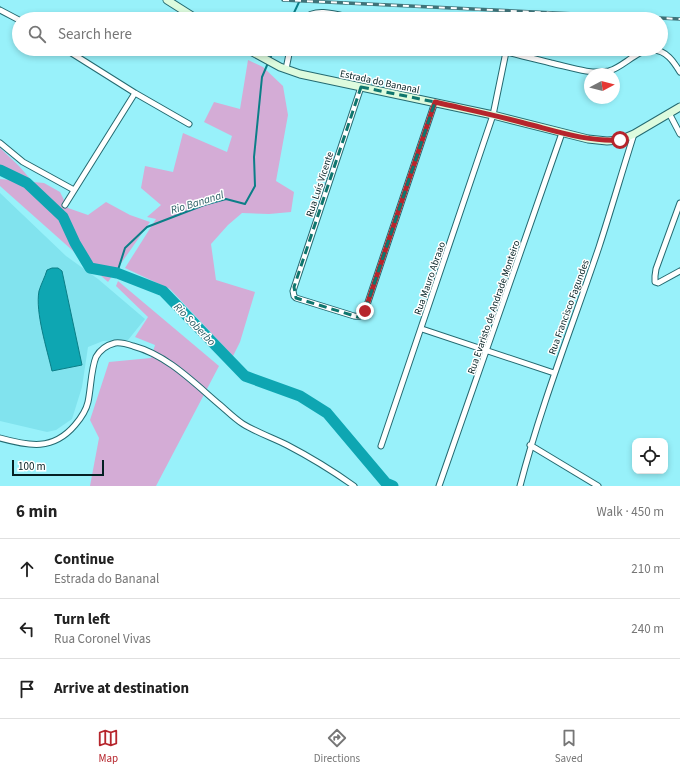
<!DOCTYPE html>
<meta charset="utf-8">
<style>
:root{--surface:#fff;--page:#f2f2f2;--text:#222;--muted:#767676;--line:#e0e0e0;--accent:#b6252c}
body{margin:0;font-family:"Source Sans 3",sans-serif;background:var(--page);color:var(--text)}
.controls{position:absolute;right:12px;bottom:12px;display:grid;overflow:hidden;border-radius:8px;box-shadow:0 2px 6px #0003}
.controls button{width:36px;height:36px;display:grid;place-items:center;padding:0;border:0;border-bottom:1px solid var(--line);background:var(--surface);color:var(--text);font:20px sans-serif}
.compass{position:absolute;left:584px;top:68px;width:36px;height:36px;border-radius:50%;background:var(--surface);box-shadow:0 2px 6px #0003;rotate:83deg}
.scale{position:absolute;left:12px;bottom:10px;width:92px;box-sizing:border-box;padding-left:4px;border:2px solid #042023;border-top:0;font-size:11px;line-height:14px;white-space:nowrap;color:#042023;-webkit-text-stroke:3px #fff;paint-order:stroke}
.stop{position:absolute;width:12px;height:12px;margin:-9px;border:3px solid #b6252c;border-radius:50%;background:#fff}
.stop.end{background:#b6252c;border-color:#fff;box-shadow:0 1px 4px #0008}
.list{margin:0;padding:0;list-style:none}
h2{display:flex;justify-content:space-between;align-items:center;height:52px;margin:0;padding:0 16px;font-size:17px}
h2 small{font-size:13px;font-weight:400;color:var(--muted)}
.list li{display:grid;grid-template-columns:26px 1fr auto;gap:12px;align-items:center;box-sizing:border-box;height:60px;padding:0 16px;border-top:1px solid var(--line)}
.list b{display:block;font-size:15px;white-space:nowrap}
.list p{margin:0;font-size:13px;white-space:nowrap;color:var(--muted)}
.list em{font-size:13px;font-style:normal;color:var(--muted)}
.icon{flex:none;width:22px;height:22px;fill:none;stroke:currentColor;stroke-width:2;stroke-linecap:round;stroke-linejoin:round}
.map{position:relative;flex:none;width:680px;height:486px;overflow:hidden}
.search{position:absolute;background:var(--surface);box-shadow:0 2px 6px #0003;left:12px;right:12px;top:12px;height:44px;display:flex;align-items:center;gap:10px;box-sizing:border-box;padding:0 14px;border-radius:22px;color:var(--muted);font-size:15px}
.sheet{height:232px;background:var(--surface)}
nav{display:flex;justify-content:space-around;align-items:center;box-sizing:border-box;height:56px;border-top:1px solid var(--line);background:var(--surface);font-size:11px;color:var(--muted)}
nav a{display:grid;justify-items:center;gap:2px}
nav .on{color:var(--accent)}
.map>svg:first-child{display:block}
.built{fill:#81e3ee}
.green{fill:#d4acd6}
.water{fill:#0ea6b2;stroke:#0b7e87}
.lines{fill:none;stroke-linecap:round;stroke-linejoin:round}
.stream{stroke:#0b7e87;stroke-width:2}
.river{stroke:#0ea6b2;stroke-width:11}
.minor-casing{stroke:#246a71;stroke-width:7}
.secondary-casing{stroke:#246a71;stroke-width:9}
.minor{stroke:#fff;stroke-width:5}
.secondary{stroke:#ddfbde;stroke-width:7}
.rail-casing{stroke:#3f7379;stroke-width:3.5}
.rail{stroke:#fff;stroke-width:2;stroke-dasharray:6;stroke-linecap:butt}
.route{stroke:#b6252c;stroke-width:5}
.marked{fill:none;stroke:#0f766e;stroke-width:3;stroke-dasharray:8 5;stroke-linejoin:round}
.labels{text-anchor:middle;stroke-width:3;stroke-linejoin:round;paint-order:stroke}
.street-label{font-size:10px;fill:#042023;stroke:#fff}
.water-label{font-size:11px;font-style:italic;fill:#2b5f65;stroke:#fff}
</style>
<div class="map">
<svg width="680" height="486" viewBox="0 0 680 486">
<rect width="100%" height="100%" fill="#98f1fa"/>
<path class="built" d="M 0,193 L 66,256 L 98,279 L 145,319 L 128,340 L 103,341 L 88,347 L 82,387 L 72,419 L 56,430 L 47,432 L 0,421 Z"/>
<path class="green" d="M 248,60 L 263,67 L 283,86 L 288,115 L 276,181 L 294,192 L 291,212 L 269,214 L 242,213 L 228,225 L 211,244 L 216,280 L 255,292 L 240,342 L 233,356 L 170,289 L 125,268 L 156,219 L 147,217 L 161,205 L 141,188 L 145,166 L 173,172 L 183,133 L 227,152 L 232,136 L 204,122 L 214,102 L 240,109 Z
M 0,148 L 19,166 L 32,181 L 0,165 Z
M 0,179 L 44,183 L 60,192 L 68,208 L 88,215 L 106,202 L 130,215 L 150,222 L 108,282 L 0,186 Z
M 118,281 L 219,366 L 156,486 L 90,486 L 99,438 L 90,420 L 109,362 L 151,358 L 155,345 L 135,337 L 148,317 L 116,286 Z"/>
<path class="water" d="M 52,268 L 58,268 L 62,271 L 82,365 L 52,371 C 47,349 35,312 39,291 C 41,284 45,277 47,270 Z"/>
<g class="lines">
<path class="stream" d="M 291,19 L 300,0
M 270,59 L 274,49
M 117,273 L 125,248 L 147,227 L 204,205 L 226,199 L 245,204 L 255,186 L 254,157 L 262,77 L 268,63"/>
<path class="river" d="M 0,170 L 27,183 L 63,217 L 75,243 L 90,268 L 117,273 L 163,291 L 245,376 L 300,396 L 327,413 L 386,483 L 393,486"/>
<g class="minor-casing">
<path id="minor" d="M 0,10 L 19,20
M 304,19 C 316,6 341,16 356,19
M 65,49 L 135,93 L 189,124
M 494,49 C 513,54 532,58 551,63 C 569,67 591,75 609,71 C 624,67 637,49 653,50 C 666,50 674,62 680,72
M 286,69 L 290,49
M 361,87 L 293,291 L 294,296 L 296,298 L 354,316 C 360,317 362,316 365,311 L 435,102
M 669,113 L 680,134
M 0,143 L 23,162 L 74,190
M 680,203 L 656,269 L 655,276 L 655,282 L 658,283 L 680,271
M 65,205 L 135,93
M 422,329 L 554,373
M 0,438 C 29,446 53,451 75,425 C 81,418 86,411 88,402 C 91,388 91,369 96,357 C 100,350 107,345 115,343 C 121,342 127,344 133,346 C 167,355 193,382 220,405 C 227,411 235,419 243,424 C 256,432 273,438 287,445 C 310,457 333,471 354,486
M 530,445 L 598,486
M 381,446 L 493,115 L 506,52
M 439,486 L 562,133
M 520,486 C 541,405 572,327 599,247 C 611,210 622,172 634,134"/>
</g>
<g class="secondary-casing">
<path id="secondary" d="M 167,0 L 197,19
M 247,49 L 280,67 L 300,74 L 493,115 L 588,139 L 607,141 L 620,140 L 634,134 L 680,107"/>
</g>
<use href="#minor" class="minor"/>
<use href="#secondary" class="secondary"/>
<g class="rail-casing">
<path id="rail" d="M 283,0 L 680,19"/>
</g>
<use href="#rail" class="rail"/>
</g>
<g class="lines">
<path class="route" d="M 365,311 L 435,102 C 465,109 495,115 524,123 C 556,131 587,142 620,140"/>
</g>
<path class="marked" d="M 361,87 L 435,102 L 365,311 L 358,317 L 296,298 L 294,287 Z"/>
<g class="labels">
<g class="street-label">
<text transform="translate(380 81) rotate(12)" y="4">Estrada do Bananal</text>
<text transform="translate(319 184) rotate(-72)" y="4">Rua Luís Vicente</text>
<text transform="translate(429 278) rotate(-71)" y="4">Rua Mauro Abraao</text>
<text transform="translate(493 307) rotate(-71)" y="4">Rua Evaristo de Andrade Monteiro</text>
<text transform="translate(568 307) rotate(-70)" y="4">Rua Francisco Fagundes</text>
</g>
<g class="water-label">
<text transform="translate(197 202) rotate(-17)" y="4">Rio Bananal</text>
<text transform="translate(195 324) rotate(46)" y="4">Rio Soberbo</text>
</g>
</g>
</svg>
<div class="controls">
<button><svg class="icon" aria-label="locate" viewBox="0 0 24 24"><circle cx="12" cy="12" r="6"/><path d="M12 2v4M12 18v4M2 12h4M18 12h4"/></svg></button>
</div>
<svg class="compass" viewBox="-18 -18 36 36"><path d="M0-13l5 13h-10z" fill="#e53935"/><path d="M0 13l5-13h-10z" fill="#767676"/></svg>
<div class="scale">100 m</div>
<div class="stop" style="left:620px;top:140px"></div>
<div class="stop end" style="left:365px;top:311px"></div>
<div class="search"><svg class="icon" aria-label="search" viewBox="0 0 24 24"><circle cx="10" cy="10" r="6"/><path d="M15 15l6 6"/></svg>Search here</div>
</div>
<section class="sheet">
<h2>6 min<small>Walk · 450 m</small></h2>
<ul class="list">
<li><svg class="icon" aria-label="ahead" viewBox="0 0 24 24"><path d="M12 20V5M6 11l6-6 6 6"/></svg><div><b>Continue</b><p>Estrada do Bananal</p></div><em>210 m</em></li>
<li><svg class="icon" aria-label="left" viewBox="0 0 24 24"><path d="M17 20v-9H6M10 6l-5 5 5 5"/></svg><div><b>Turn left</b><p>Rua Coronel Vivas</p></div><em>240 m</em></li>
<li><svg class="icon" aria-label="arrive" viewBox="0 0 24 24"><path d="M6 21V4h12l-3 4 3 4H6"/></svg><div><b>Arrive at destination</b></div></li>
</ul>
</section>
<nav>
<a class="on"><svg class="icon" aria-label="map" viewBox="0 0 24 24"><path d="M3 6l6-2 6 2 6-2v14l-6 2-6-2-6 2zM9 4v14M15 6v14"/></svg>Map</a>
<a><svg class="icon" aria-label="directions" viewBox="0 0 24 24"><path d="M12 3l9 9-9 9-9-9zM9 14v-3h6M13 9l2 2-2 2"/></svg>Directions</a>
<a><svg class="icon" aria-label="saved" viewBox="0 0 24 24"><path d="M7 4h10v16l-5-4-5 4z"/></svg>Saved</a>
</nav>
